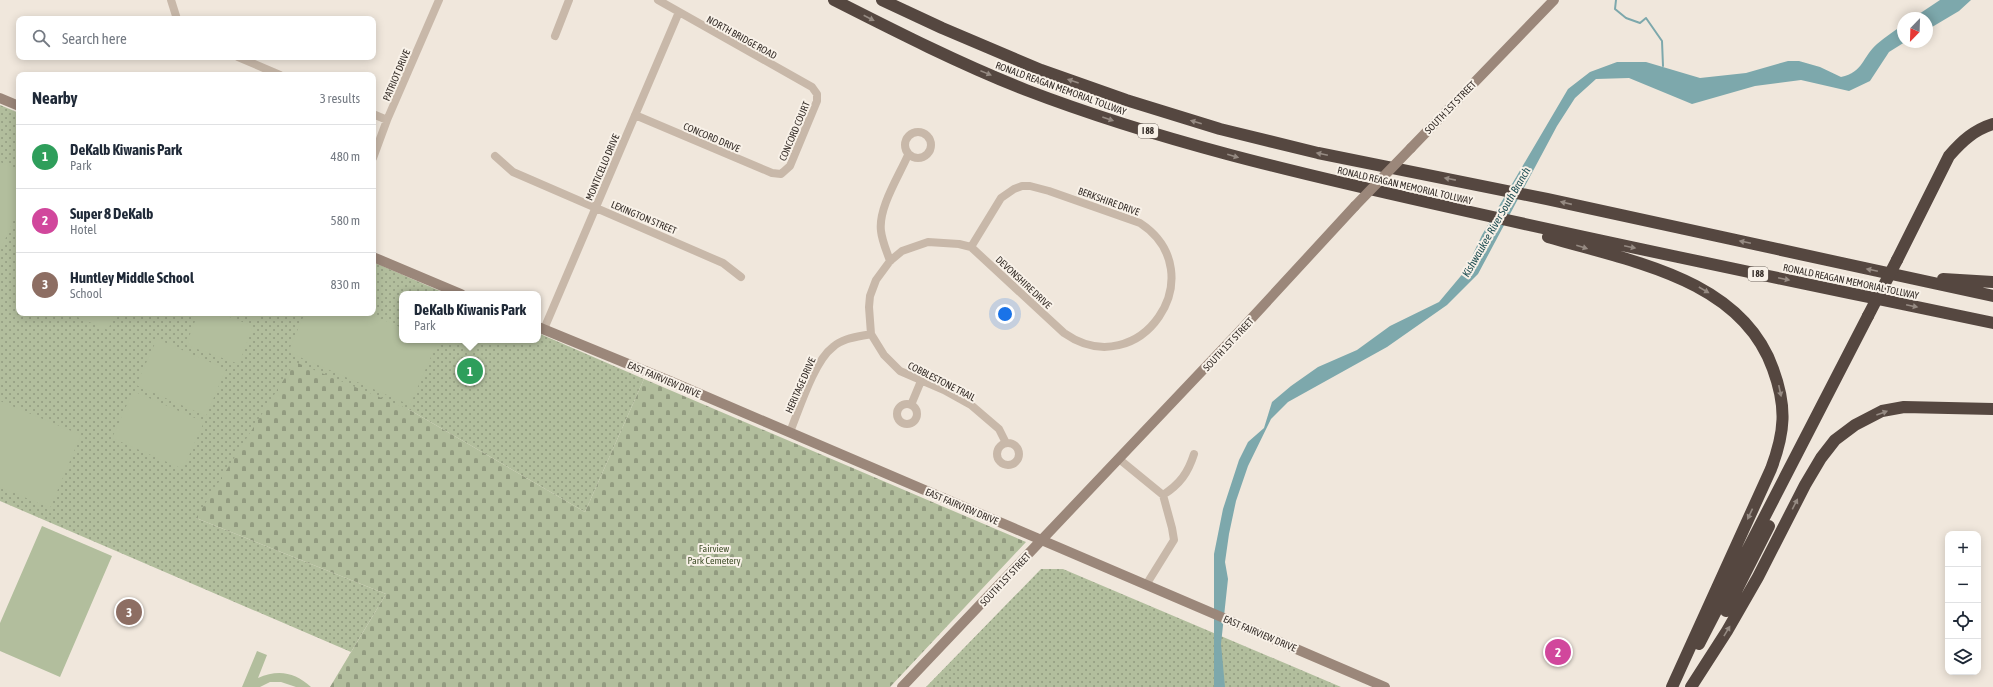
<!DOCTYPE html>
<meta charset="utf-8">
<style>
:root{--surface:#fff;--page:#f6f6f7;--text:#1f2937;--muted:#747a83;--line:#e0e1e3;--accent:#db2777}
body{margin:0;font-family:"Asap Condensed",sans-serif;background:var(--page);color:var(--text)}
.controls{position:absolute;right:12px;bottom:12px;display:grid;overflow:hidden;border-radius:8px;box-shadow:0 2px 10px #0003}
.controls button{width:36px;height:36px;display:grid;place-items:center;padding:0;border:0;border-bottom:1px solid var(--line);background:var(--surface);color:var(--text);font:20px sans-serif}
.compass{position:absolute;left:1897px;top:12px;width:36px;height:36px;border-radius:50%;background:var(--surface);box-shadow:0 2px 10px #0003;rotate:203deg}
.you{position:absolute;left:1005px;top:314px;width:14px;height:14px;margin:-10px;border:3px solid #fff;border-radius:50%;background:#1a73e8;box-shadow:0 0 0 6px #1a73e833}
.badge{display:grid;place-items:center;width:26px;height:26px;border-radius:50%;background:var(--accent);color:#fff;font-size:13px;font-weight:700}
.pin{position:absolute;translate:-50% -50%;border:2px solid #fff;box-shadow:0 1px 4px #0006}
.popup{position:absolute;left:399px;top:291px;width:142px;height:52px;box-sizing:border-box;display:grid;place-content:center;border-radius:8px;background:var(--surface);filter:drop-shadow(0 1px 3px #0005);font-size:13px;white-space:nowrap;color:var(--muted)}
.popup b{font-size:15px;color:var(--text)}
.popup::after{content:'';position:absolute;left:50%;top:100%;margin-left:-8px;border:8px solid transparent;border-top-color:var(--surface)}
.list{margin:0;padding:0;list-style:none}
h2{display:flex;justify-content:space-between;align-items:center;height:52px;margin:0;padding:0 16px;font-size:17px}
h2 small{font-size:13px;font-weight:400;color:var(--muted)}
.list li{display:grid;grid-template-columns:26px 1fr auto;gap:12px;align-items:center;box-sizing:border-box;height:64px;padding:0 16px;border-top:1px solid var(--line)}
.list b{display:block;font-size:15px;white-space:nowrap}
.list p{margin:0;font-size:13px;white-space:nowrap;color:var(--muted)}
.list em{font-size:13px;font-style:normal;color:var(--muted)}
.icon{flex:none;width:22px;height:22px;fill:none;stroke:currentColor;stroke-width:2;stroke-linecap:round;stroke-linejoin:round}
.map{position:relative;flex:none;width:1993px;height:687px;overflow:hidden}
.search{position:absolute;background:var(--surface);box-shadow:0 2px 10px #0003;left:16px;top:16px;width:360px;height:44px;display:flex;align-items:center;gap:10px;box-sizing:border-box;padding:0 14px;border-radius:8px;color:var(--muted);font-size:15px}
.panel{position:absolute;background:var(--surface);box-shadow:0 2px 10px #0003;left:16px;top:72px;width:360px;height:244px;border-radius:8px}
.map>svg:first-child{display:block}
.grass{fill:url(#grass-dots)}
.cemetery{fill:url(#cemetery-stones)}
.pitch{fill:#b2be9d}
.water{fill:#7da8ac}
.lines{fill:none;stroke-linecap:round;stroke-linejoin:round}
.stream{stroke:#7da8ac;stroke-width:2}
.street{stroke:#c8b8a9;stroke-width:8}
.secondary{stroke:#9b877a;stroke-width:10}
.highway{stroke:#554740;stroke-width:12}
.secondary-bridge{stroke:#9b877a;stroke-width:10}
.highway-bridge{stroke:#554740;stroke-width:12}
.oneway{fill:#968b83}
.labels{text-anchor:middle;stroke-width:4;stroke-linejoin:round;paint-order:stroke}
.shield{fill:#f8f1e8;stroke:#706862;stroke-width:1}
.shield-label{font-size:9px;font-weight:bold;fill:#352d28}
.street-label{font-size:10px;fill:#352d28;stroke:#f8f1e8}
.park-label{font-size:10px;fill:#43522d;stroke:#f8f1e8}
.water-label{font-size:11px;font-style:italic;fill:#204f54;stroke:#f8f1e8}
</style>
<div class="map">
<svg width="1993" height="687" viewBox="0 0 1993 687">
<defs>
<pattern id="grass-dots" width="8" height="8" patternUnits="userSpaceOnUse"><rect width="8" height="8" fill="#b2be9d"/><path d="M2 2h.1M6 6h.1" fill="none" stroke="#929b80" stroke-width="1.8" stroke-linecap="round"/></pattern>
<pattern id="cemetery-stones" width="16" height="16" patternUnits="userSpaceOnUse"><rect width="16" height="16" fill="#b2be9d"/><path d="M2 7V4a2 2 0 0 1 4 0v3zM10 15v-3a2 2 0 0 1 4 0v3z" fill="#929b80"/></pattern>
</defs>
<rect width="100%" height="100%" fill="#f0e7dc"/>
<path class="grass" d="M 0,105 L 19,113 L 19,313 L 373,313 L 373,262 L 447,294 L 402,294 L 402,340 L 538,340 L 538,333 L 644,379 L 585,512 L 408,409 L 196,518 L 386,594 L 351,652 L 0,501 Z
M 1041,569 L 1063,569 L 1341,687 L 926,687 Z"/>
<path class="cemetery" d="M 295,362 L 408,409 L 585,512 L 644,379 L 1026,542 L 890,687 L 330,687 L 386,594 L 196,518 Z"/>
<path class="pitch" d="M 0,162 L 19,170 L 19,208 L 0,251 Z
M 68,313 L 115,313 L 108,330 Z
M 198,313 L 219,313 L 253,326 L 239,364 L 186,345 Z
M 237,313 L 257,313 L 255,320 Z
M 305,313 L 368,313 L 402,328 L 402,340 L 431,340 L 437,343 L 410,405 L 288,352 Z
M 157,339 L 226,369 L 206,416 L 136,385 Z
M 133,391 L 204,422 L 183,469 L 112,438 Z
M 0,401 L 81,435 L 50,508 L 0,487 Z
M 42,526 L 112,556 L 60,677 L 0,651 L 0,623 Z
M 257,651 L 267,655 L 258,678 C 278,669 295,672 311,687 L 296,687 L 281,682 L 270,682 L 260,687 L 242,687 Z"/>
<path class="water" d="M 1940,0 L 1971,0 L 1959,11 L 1927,30 L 1927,18 L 1913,18 Z
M 1903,25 L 1903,42 L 1905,42 L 1889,52 L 1870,81 L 1849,91 L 1801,80 L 1755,86 L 1692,104 L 1629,78 L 1596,79 L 1575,98 L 1557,126 L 1478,274 L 1447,305 L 1387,347 L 1288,402 L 1271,419 L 1248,466 L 1236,501 L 1229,534 L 1225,562 L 1228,579 L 1221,644 L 1225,687 L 1214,687 L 1214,554 L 1223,509 L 1239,460 L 1248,442 L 1264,428 L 1272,402 L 1291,386 L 1318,367 L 1357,350 L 1390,326 L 1439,302 L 1465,271 L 1482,235 L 1568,89 L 1590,72 L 1617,62 L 1646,62 L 1700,78 L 1746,73 L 1788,61 L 1799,61 L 1820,67 L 1841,77 C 1864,72 1862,57 1877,44 C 1885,37 1894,31 1903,25 Z"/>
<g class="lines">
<path class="stream" d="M 1616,0 L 1615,9 L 1626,18 L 1640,23 L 1646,18 L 1662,41 L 1663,66"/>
<path class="street" d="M 171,0 L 177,19
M 555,36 L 569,0
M 238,57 L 280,75
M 373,114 L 387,120
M 635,115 L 772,173 L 781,174 L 790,166 L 817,101 L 817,94 L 812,87 L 658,0
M905 145a13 13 0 1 1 26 0a13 13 0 1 1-26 0Z
M 495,156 L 513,172 L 723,263 L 741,277
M 373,158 L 387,120 L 439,0
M 971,247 L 1001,198 L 1014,189 L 1022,186 L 1030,186 L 1049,191 L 1140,223 C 1216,273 1140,386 1064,333 L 971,247 L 959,244 L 928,242 L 902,251 L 890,261 L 876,280 L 870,296 L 869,307 L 871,334 L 884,355 L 900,371 L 944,390 L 971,405 L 999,429 L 1006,443
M 890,261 C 887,252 882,241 881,231 C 878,208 899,176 908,155
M 544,329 L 679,12
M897 414a10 10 0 1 1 20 0a10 10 0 1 1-20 0Z
M 911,405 L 921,381
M 790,432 C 799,410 814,361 833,347 C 843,338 857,337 871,334
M997 454a11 11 0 1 1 22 0a11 11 0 1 1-22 0Z
M 1119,459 L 1163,495 C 1180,484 1188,473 1194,454
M 1146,585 L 1174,540 L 1172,528 L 1163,495"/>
<path class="secondary" d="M 0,98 L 19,106
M 1411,148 L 1554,0
M 373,257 L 461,294
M 538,327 L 672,382 L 1385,687
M 902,687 L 1237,334 L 1355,206"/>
<path class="highway" d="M 834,0 C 897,32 960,64 1026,90 C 1159,141 1297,173 1435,204 C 1620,246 1807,284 1993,323
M 882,0 L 942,28 L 1041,70 L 1126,100 L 1220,129 L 1318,153 L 1547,199 L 1993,296
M 1548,237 C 1629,261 1741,278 1773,369 C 1787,407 1785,432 1771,469 L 1672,687
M 1897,260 L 1949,156 C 1962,141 1974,130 1993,124
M 1943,279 L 1993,282
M 1726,611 L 1769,526
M 1699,644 L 1868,316
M 1691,687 L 1727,631 L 1758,577 L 1805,485 L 1821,458 L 1835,440 L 1855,425 L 1882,411 L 1904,407 L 1993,409"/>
<path class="secondary-bridge" d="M 1355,206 L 1411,148"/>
<path class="highway-bridge" d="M 1868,316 L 1897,260"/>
</g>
<defs><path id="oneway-solid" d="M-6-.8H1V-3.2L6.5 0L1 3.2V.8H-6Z"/></defs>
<g class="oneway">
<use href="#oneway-solid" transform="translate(869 18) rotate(27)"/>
<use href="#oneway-solid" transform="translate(986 73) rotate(22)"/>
<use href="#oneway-solid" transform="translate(1073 81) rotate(-161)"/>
<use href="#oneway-solid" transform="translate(1108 119) rotate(19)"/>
<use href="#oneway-solid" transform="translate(1196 122) rotate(-164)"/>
<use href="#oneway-solid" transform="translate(1322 154) rotate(-168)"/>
<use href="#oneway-solid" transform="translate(1233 156) rotate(16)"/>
<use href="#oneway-solid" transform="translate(1450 179) rotate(-169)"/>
<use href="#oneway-solid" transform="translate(1566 203) rotate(-167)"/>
<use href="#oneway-solid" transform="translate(1745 242) rotate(-168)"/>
<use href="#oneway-solid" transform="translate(1582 247) rotate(17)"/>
<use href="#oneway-solid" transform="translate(1630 247) rotate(12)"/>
<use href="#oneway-solid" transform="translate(1872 270) rotate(-168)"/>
<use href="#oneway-solid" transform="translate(1784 279) rotate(12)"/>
<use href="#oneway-solid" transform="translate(1704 290) rotate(30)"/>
<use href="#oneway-solid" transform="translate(1912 306) rotate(12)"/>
<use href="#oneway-solid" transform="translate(1780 391) rotate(78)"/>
<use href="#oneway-solid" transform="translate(1882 413) rotate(-20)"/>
<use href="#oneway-solid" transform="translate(1795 504) rotate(-63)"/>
<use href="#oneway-solid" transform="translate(1750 514) rotate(115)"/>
<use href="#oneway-solid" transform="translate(1727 631) rotate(-59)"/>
</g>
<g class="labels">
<g class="shield">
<rect x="1138" y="124" width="20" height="14" rx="3"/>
<rect x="1748" y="267" width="20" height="14" rx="3"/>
</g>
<g class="shield-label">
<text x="1148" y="134">I 88</text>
<text x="1758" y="277">I 88</text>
</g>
<g class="street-label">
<text transform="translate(742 37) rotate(29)" y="4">NORTH BRIDGE ROAD</text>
<text transform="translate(396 75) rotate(-67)" y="4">PATRIOT DRIVE</text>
<text transform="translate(1061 88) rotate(20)" y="4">RONALD REAGAN MEMORIAL TOLLWAY</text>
<text transform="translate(1450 107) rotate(-46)" y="4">SOUTH 1ST STREET</text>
<text transform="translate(794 131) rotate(-67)" y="4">CONCORD COURT</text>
<text transform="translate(712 137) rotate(23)" y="4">CONCORD DRIVE</text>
<text transform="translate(602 167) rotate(-67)" y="4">MONTICELLO DRIVE</text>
<text transform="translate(1405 185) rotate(13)" y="4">RONALD REAGAN MEMORIAL TOLLWAY</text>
<text transform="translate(1109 201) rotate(20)" y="4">BERKSHIRE DRIVE</text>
<text transform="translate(644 217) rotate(23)" y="4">LEXINGTON STREET</text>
<text transform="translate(1851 281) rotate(12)" y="4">RONALD REAGAN MEMORIAL TOLLWAY</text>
<text transform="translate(1024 282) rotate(43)" y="4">DEVONSHIRE DRIVE</text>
<text transform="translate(1228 344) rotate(-47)" y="4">SOUTH 1ST STREET</text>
<text transform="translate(664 379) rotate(23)" y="4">EAST FAIRVIEW DRIVE</text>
<text transform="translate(942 381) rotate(27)" y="4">COBBLESTONE TRAIL</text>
<text transform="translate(800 385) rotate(-66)" y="4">HERITAGE DRIVE</text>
<text transform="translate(962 506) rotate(23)" y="4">EAST FAIRVIEW DRIVE</text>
<text transform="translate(1005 579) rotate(-47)" y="4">SOUTH 1ST STREET</text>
<text transform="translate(1260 633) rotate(23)" y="4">EAST FAIRVIEW DRIVE</text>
</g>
<g class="park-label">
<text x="714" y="552">Fairview<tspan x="714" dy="12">Park Cemetery</tspan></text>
</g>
<g class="water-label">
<text transform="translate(1496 222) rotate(-60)" y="4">Kishwaukee River South Branch</text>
</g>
</g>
</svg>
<div class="controls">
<button>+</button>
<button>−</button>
<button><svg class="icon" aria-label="locate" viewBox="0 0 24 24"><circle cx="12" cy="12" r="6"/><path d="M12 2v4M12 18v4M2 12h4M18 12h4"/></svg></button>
<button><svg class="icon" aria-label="layers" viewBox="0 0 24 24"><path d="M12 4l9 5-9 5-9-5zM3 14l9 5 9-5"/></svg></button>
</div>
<svg class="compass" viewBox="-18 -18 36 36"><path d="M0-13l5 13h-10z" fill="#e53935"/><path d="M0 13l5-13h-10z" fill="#747a83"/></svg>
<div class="you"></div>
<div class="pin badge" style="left:470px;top:371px;background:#2e9e5b">1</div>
<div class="popup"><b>DeKalb Kiwanis Park</b>Park</div>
<div class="pin badge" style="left:1558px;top:652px;background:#d1479c">2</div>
<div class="pin badge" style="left:129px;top:612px;background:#8d6e63">3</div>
<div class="search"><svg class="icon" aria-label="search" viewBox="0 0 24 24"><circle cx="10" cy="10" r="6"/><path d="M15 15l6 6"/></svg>Search here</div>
<section class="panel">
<h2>Nearby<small>3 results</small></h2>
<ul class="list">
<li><span class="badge" style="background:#2e9e5b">1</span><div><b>DeKalb Kiwanis Park</b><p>Park</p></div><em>480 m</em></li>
<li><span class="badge" style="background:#d1479c">2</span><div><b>Super 8 DeKalb</b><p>Hotel</p></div><em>580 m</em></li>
<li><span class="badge" style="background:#8d6e63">3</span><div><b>Huntley Middle School</b><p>School</p></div><em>830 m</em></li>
</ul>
</section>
</div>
